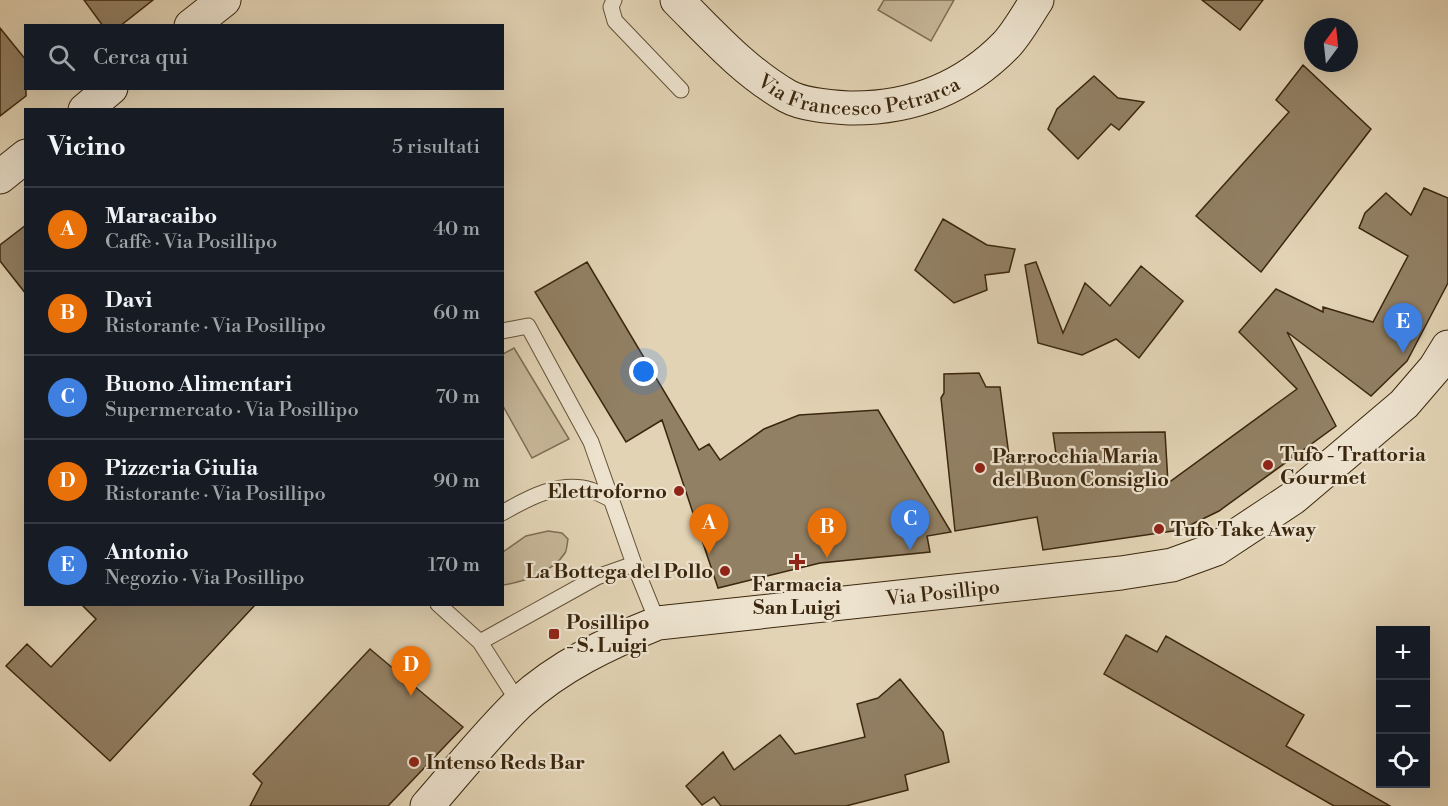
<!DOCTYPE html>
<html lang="it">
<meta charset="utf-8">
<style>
:root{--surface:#171b24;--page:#242831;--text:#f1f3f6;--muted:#9ea1a6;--line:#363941;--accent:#ea580c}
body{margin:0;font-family:"Libre Bodoni",serif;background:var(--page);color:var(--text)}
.controls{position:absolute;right:18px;bottom:18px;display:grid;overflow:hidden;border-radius:0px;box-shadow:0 6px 24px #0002}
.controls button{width:54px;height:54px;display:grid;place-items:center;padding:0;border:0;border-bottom:2px solid var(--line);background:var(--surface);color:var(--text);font:30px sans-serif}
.compass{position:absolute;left:1304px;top:18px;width:54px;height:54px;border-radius:50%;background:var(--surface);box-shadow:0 6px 24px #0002;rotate:15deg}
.you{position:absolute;left:644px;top:372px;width:21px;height:21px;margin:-15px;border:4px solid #fff;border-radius:50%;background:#1a73e8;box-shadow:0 0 0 9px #1a73e833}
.badge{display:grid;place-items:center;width:39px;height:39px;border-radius:50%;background:var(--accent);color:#fff;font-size:20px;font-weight:700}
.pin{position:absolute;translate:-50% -50px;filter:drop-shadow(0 2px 3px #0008)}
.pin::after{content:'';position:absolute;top:32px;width:21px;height:18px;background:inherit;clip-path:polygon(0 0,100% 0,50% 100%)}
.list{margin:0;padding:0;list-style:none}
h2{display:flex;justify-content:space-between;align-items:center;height:78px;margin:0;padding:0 24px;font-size:26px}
h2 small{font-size:20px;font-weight:400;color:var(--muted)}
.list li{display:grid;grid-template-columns:39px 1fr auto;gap:18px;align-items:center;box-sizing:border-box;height:84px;padding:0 24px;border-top:2px solid var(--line)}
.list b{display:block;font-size:22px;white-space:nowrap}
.list p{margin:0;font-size:20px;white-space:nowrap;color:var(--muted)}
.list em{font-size:20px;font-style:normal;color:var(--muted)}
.icon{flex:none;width:33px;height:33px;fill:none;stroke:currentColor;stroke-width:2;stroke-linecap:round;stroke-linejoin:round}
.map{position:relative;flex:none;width:1448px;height:806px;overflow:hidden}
.search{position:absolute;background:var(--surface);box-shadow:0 6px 24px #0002;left:24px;top:24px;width:480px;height:66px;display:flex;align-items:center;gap:15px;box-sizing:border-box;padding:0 21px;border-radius:0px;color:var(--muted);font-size:22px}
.panel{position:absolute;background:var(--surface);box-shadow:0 6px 24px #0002;left:24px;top:108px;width:480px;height:498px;border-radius:0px}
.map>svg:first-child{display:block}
.green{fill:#c6b698;stroke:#806e53;stroke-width:1.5}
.building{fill:#928064;stroke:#3b270e;stroke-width:1.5}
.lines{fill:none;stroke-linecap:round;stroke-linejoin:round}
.lane-casing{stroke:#655238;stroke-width:17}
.secondary-casing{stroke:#3b270e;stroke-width:35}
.lane{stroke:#ece2ce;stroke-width:15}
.secondary{stroke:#ece2ce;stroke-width:33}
.poi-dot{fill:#8f2418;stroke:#ece2ce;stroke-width:2}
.labels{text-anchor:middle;stroke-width:4.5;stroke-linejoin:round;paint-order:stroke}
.street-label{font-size:20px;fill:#3b270e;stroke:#ece2ce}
.poi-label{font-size:20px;font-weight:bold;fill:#3b270e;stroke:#ece2ce;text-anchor:start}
</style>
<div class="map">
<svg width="1448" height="806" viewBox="0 0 1448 806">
<rect width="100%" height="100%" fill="#e2d3b4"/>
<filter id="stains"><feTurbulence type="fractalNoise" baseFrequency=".00333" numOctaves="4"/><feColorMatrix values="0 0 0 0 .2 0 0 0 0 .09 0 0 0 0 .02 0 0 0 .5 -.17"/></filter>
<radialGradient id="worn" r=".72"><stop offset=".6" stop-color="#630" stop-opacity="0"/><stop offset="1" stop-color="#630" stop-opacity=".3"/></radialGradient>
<path class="green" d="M 884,0 L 954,0 L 931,41 L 878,10 Z
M 514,348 L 569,439 L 532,458 L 503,406 L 503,354 Z
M 548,531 L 562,533 L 568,539 C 567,544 567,550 565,553 C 553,572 523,582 503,585 L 503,552 L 526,536 Z"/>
<path class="building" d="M 84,0 L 153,0 L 120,26 L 103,26 Z
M 1202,0 L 1263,0 L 1240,30 Z
M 0,28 L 26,60 L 26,96 L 0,116 Z
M 1303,65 L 1371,129 L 1261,272 L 1196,216 L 1289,112 L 1276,100 Z
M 1094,76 L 1118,98 L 1144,102 L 1119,130 L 1111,124 L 1078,159 L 1048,129 L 1057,109 Z
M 1424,188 L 1448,198 L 1448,283 L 1407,361 L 1371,396 L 1287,332 L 1336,426 L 1219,511 L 1180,530 L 1043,550 L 1037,517 L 955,531 L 941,398 L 944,393 L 944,374 L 979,373 L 986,387 L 1000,387 L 1010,463 L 1056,454 L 1053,433 L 1165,432 L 1168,483 L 1297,389 L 1239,332 L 1276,289 L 1323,312 L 1323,307 L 1373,322 L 1408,256 L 1359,228 L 1365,213 L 1386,193 L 1411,215 Z
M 943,219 L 987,245 L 1015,249 L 1009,272 L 985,275 L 987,290 L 954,303 L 915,270 Z
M 26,225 L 26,294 L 0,261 L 0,245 Z
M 587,262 L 699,450 L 709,444 L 720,460 L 764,429 L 799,415 L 878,410 L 951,532 L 927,536 L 930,552 L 820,563 L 718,588 L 662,420 L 626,442 L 535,292 Z
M 1036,262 L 1063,333 L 1085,283 L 1110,306 L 1141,266 L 1183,301 L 1139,358 L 1116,339 L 1082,355 L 1038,343 L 1025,265 Z
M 81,604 L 256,604 L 110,761 L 6,666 L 27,644 L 51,667 L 96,619 Z
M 1126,635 L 1157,652 L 1166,636 L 1304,715 L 1286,746 L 1390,806 L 1334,806 L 1104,674 Z
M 370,649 L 463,727 L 388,806 L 250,806 L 262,783 L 253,774 Z
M 900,679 L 943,732 L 949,762 L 905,775 L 908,790 L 846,806 L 721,806 L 714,797 L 702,805 L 686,786 L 723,752 L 734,770 L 780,735 L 795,754 L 865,737 L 857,704 L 878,698 Z"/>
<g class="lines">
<g class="lane-casing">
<path id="lane" d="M 614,0 L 611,7 L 615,21 L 681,90
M 502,331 L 528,326 L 591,442 L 634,564
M 502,513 C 528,498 561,480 591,490 C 598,493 605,496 612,500
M 438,604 L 480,642
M 519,703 L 480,642 L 597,577 L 634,564 L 658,623"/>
</g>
<g class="secondary-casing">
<g id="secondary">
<path id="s1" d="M 677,0 C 712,35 744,71 787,96 C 803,105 831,107 849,108 C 910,109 963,89 1006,45 C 1018,32 1027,15 1037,0"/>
<path d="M 191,26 L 224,0"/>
<path d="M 85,110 L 111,88"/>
<path d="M 0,177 L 26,156"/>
<path id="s2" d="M 427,806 C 456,773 487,734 519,703 C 559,666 608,643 658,623 L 1121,573 L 1172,565 L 1216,549 L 1293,498 L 1404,404 L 1435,368 L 1448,347"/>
</g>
</g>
<use href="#lane" class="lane"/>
<use href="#secondary" class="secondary"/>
</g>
<g class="poi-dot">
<circle cx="1268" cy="465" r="6"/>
<circle cx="980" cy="468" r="6"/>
<circle cx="679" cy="491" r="6"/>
<circle cx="1159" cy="529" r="6"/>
<path d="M794 553h6v6h6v6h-6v6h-6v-6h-6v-6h6z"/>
<circle cx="725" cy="571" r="6"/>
<rect x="548" y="628" width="12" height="12" rx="3"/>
<circle cx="414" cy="762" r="6"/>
</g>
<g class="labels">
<g class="street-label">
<text dy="7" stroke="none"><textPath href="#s1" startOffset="219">Via Francesco Petrarca</textPath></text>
<text dy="7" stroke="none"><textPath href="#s2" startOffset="586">Via Posillipo</textPath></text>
</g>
<g class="poi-label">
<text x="1280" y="461">Tufò - Trattoria<tspan x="1280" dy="23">Gourmet</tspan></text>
<text x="992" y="463">Parrocchia Maria<tspan x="992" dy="23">del Buon Consiglio</tspan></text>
<text x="667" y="498" text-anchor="end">Elettroforno</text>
<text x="1171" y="536">Tufò Take Away</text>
<text x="713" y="578" text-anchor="end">La Bottega del Pollo</text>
<text x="797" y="591" text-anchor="middle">Farmacia<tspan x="797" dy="23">San Luigi</tspan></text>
<text x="566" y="629">Posillipo<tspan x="566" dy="23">- S. Luigi</tspan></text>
<text x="426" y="769">Intenso Reds Bar</text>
</g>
</g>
<rect width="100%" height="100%" filter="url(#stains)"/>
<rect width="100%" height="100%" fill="url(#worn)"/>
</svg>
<div class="controls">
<button>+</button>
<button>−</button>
<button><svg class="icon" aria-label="locate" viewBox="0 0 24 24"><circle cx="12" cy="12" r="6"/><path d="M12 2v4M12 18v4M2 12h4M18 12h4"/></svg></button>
</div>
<svg class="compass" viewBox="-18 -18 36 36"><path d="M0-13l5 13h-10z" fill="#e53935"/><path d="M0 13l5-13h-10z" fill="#9ea1a6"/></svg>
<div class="you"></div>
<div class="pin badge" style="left:709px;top:554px;background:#e8710a">A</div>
<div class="pin badge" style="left:827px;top:558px;background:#e8710a">B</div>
<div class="pin badge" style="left:910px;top:550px;background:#3f7fe0">C</div>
<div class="pin badge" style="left:411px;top:696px;background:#e8710a">D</div>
<div class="pin badge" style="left:1403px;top:353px;background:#3f7fe0">E</div>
<div class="search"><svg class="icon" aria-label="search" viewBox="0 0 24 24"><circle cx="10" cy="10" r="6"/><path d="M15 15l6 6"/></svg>Cerca qui</div>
<section class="panel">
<h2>Vicino<small>5 risultati</small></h2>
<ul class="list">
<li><span class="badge" style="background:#e8710a">A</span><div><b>Maracaibo</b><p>Caffè · Via Posillipo</p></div><em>40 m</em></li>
<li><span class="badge" style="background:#e8710a">B</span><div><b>Davi</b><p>Ristorante · Via Posillipo</p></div><em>60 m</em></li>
<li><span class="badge" style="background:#3f7fe0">C</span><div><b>Buono Alimentari</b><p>Supermercato · Via Posillipo</p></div><em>70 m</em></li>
<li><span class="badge" style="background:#e8710a">D</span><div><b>Pizzeria Giulia</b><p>Ristorante · Via Posillipo</p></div><em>90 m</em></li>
<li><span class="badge" style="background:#3f7fe0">E</span><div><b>Antonio</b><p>Negozio · Via Posillipo</p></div><em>170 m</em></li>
</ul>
</section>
</div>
